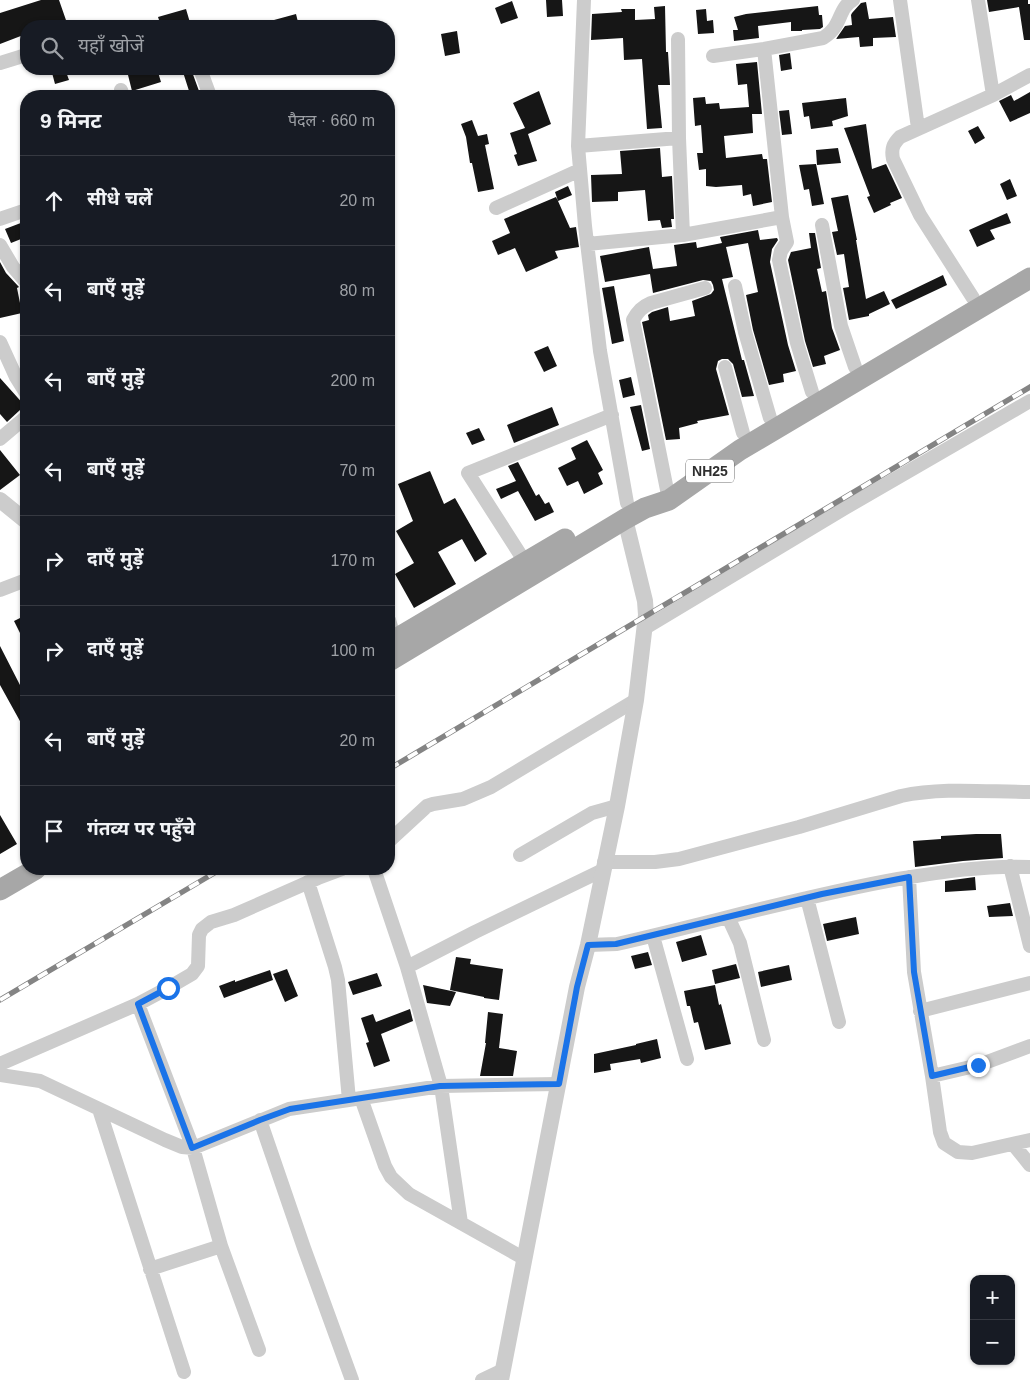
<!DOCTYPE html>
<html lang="hi">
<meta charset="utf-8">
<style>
:root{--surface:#171b24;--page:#242831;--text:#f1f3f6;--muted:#9ea1a6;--line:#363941}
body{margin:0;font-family:Arial,"Noto Sans Devanagari",sans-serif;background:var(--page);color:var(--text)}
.controls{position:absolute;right:15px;bottom:15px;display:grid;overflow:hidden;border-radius:10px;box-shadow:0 1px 4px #0004}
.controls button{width:45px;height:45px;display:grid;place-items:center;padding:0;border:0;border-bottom:1px solid var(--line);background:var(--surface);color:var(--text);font:25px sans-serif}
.stop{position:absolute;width:15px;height:15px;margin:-11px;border:4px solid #1a73e8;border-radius:50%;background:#fff}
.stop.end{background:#1a73e8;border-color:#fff;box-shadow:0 1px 5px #0008}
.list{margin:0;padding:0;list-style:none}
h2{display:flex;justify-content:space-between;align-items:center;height:65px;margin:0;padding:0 20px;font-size:21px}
h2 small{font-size:16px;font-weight:400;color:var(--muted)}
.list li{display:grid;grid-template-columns:32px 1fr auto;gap:15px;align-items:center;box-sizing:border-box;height:90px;padding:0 20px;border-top:1px solid var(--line)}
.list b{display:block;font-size:19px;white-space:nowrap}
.list em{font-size:16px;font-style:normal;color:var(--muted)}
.icon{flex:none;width:28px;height:28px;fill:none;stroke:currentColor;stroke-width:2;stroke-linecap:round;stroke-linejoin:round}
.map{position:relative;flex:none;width:1030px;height:1380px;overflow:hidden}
.search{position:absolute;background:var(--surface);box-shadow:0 1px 4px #0004;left:20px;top:20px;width:375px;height:55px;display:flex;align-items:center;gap:12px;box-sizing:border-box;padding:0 18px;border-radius:20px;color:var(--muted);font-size:19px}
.panel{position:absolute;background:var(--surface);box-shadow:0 1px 4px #0004;left:20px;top:90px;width:375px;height:785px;border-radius:20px}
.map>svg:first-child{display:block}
.building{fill:#161616}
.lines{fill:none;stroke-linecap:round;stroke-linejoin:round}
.minor{stroke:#ccc;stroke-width:14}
.tertiary{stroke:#ccc;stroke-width:16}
.primary{stroke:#a7a7a7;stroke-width:21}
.rail-casing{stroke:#848484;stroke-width:5.5}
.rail{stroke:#fff;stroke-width:4;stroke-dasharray:11;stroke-linecap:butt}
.route{stroke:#1a73e8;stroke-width:6}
.labels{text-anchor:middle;stroke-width:5;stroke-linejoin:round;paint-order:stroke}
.shield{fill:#fff;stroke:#6d6d6d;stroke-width:1}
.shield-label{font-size:14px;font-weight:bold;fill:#2f2f2f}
</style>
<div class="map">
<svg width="1030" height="1380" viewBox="0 0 1030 1380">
<rect width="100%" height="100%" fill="#fff"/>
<path class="building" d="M 41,0 L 59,0 L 67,23 L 58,26 L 26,26 L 26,34 L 0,44 L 0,13 Z
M 546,0 L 562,0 L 563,16 L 547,17 Z
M 987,0 L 1028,0 L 1028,4 L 1030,4 L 1030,40 L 1024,40 L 1019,7 L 989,12 Z
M 512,1 L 518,18 L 501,24 L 495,8 Z
M 866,2 L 869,19 L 893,17 L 896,37 L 873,38 L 873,46 L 860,47 L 859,37 L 836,39 L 845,26 L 852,25 L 851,15 L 852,13 L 861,3 Z
M 665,6 L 666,52 L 668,52 L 670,85 L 658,85 L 662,128 L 647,129 L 642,59 L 624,60 L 623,38 L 591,40 L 592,14 L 622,12 L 621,9 L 635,9 L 635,20 L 655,19 L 654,7 Z
M 818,6 L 819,15 L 822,15 L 823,27 L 820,29 L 802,30 L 802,31 L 791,31 L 791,22 L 758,26 L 759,38 L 734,41 L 733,30 L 738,30 L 734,17 L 746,14 Z
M 186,9 L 191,26 L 161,26 L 158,17 Z
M 706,9 L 707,21 L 713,20 L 714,33 L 698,34 L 696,10 Z
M 296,14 L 299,26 L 263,26 L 263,23 Z
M 457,31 L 460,53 L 445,56 L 441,34 Z
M 790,53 L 792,69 L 781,71 L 779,55 Z
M 757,62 L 762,114 L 752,114 L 753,133 L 724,136 L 726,158 L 762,154 L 763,159 L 767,159 L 772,202 L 753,206 L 751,194 L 743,196 L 742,185 L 716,187 L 706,186 L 706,169 L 699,170 L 697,153 L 703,153 L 701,125 L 695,126 L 693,98 L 705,97 L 706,104 L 719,103 L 720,109 L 749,107 L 747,84 L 738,85 L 736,64 Z
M 51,69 L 65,69 L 69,80 L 55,84 Z
M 148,69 L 157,69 L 161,82 L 132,91 L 128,75 Z
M 182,69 L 191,69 L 199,91 L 190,94 Z
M 539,91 L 551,124 L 528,134 L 537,161 L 518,166 L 514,155 L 517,154 L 510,133 L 525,128 L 513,103 Z
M 1030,92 L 1030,113 L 1010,122 L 999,101 L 1011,95 L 1014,101 Z
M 846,98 L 848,116 L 832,121 L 833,126 L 811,129 L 809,116 L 804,117 L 802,103 Z
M 789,110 L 792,134 L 782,135 L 779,111 Z
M 472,120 L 478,136 L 487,134 L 489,144 L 485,145 L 494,189 L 478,192 L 472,163 L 470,163 L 466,137 L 461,124 Z
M 866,124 L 872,169 L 886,164 L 902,198 L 890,203 L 891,205 L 874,213 L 867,197 L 870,196 L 844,128 Z
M 978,126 L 985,138 L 975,144 L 968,131 Z
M 660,148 L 662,177 L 672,176 L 674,219 L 671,219 L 672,227 L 662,228 L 660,220 L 648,221 L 645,190 L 618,192 L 618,201 L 592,202 L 591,175 L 622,174 L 620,151 Z
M 838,148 L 841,163 L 817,165 L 816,150 Z
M 816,164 L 824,204 L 812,206 L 809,189 L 804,190 L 799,165 Z
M 1010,179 L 1017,196 L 1007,200 L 1000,184 Z
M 568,186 L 572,195 L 558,201 L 570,228 L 576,227 L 579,247 L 555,251 L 558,258 L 526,272 L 515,248 L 498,255 L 492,241 L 510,233 L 504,219 L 556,197 L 558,201 L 555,192 Z
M 848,195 L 857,240 L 856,240 L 866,299 L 884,291 L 890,304 L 869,314 L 869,316 L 849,320 L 843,288 L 849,287 L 844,254 L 837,255 L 832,232 L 838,231 L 831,198 Z
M 1007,213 L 1011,223 L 990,230 L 995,239 L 977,247 L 969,230 Z
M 26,221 L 26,237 L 11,243 L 5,229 Z
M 758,230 L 760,240 L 777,238 L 778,240 L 772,249 L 770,262 L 788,345 L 796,371 L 783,374 L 784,382 L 769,385 L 753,330 L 746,295 L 758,292 L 748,243 L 726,247 L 733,277 L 722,279 L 742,360 L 744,360 L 754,396 L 742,397 L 733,364 L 728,359 L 722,359 L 718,361 L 716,369 L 729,415 L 697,421 L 698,423 L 679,428 L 680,439 L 666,440 L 642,322 L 649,320 L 648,315 L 652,312 L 668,307 L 670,321 L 695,316 L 692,301 L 711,294 L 714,290 L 713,285 L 711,281 L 703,280 L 653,293 L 650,274 L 605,282 L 600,256 L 649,247 L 653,269 L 677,266 L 674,245 L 696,242 L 697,248 L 722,243 L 720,237 Z
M 809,233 L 815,233 L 821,268 L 817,269 L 822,292 L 826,291 L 832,328 L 840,350 L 824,356 L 826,364 L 813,367 L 805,341 L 788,260 L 791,252 L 811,248 Z
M 0,262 L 6,273 L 19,287 L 17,288 L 22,313 L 0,318 Z
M 943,275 L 947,285 L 896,309 L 891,300 Z
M 614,286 L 624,341 L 612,344 L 602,288 Z
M 548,346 L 557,366 L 544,372 L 534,352 Z
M 631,377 L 635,395 L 623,398 L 619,380 Z
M 0,378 L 26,407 L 26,408 L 20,410 L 7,422 L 0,414 Z
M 641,405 L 650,449 L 642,451 L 630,407 Z
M 552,407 L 559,425 L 514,443 L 507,425 Z
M 479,428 L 485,440 L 472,445 L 466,433 Z
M 587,440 L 603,470 L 598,473 L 603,484 L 584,494 L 578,481 L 567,486 L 558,468 L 576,459 L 571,448 Z
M 0,450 L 20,475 L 0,490 Z
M 518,462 L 536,496 L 539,494 L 545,504 L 549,502 L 554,512 L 535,521 L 518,491 L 501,499 L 496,489 L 516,481 L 508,466 Z
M 430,471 L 444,504 L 455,498 L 487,554 L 475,562 L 462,539 L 438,552 L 456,584 L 414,608 L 395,574 L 414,563 L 396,531 L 413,521 L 398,484 Z
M 26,615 L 26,645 L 14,621 Z
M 0,646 L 21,687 L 23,686 L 26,693 L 26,732 L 0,685 Z
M 0,815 L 17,844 L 0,854 Z
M 976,834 L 1001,834 L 1003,858 L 963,861 L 915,867 L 913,841 L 941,839 L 941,836 Z
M 975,877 L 976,890 L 945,892 L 945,881 Z
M 1010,903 L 1013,916 L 989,917 L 987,906 Z
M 856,917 L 859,934 L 827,941 L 823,924 Z
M 701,935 L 707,955 L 682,962 L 676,942 Z
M 648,952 L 652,965 L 635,969 L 631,956 Z
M 456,957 L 471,959 L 470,964 L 503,969 L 499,1000 L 484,998 L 484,997 L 450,990 Z
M 736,964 L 740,978 L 715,984 L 712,970 Z
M 789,965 L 792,980 L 761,987 L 758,972 Z
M 287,969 L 298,996 L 285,1002 L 273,974 Z
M 270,970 L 273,980 L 224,998 L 219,986 L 235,980 L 235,982 Z
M 377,973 L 382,986 L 353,995 L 348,982 Z
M 423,985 L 456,992 L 450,1006 L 427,1003 Z
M 715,985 L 719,1005 L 721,1004 L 731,1044 L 705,1050 L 698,1022 L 694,1023 L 690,1006 L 687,1006 L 684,991 Z
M 410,1009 L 413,1021 L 381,1034 L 390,1061 L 374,1067 L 366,1043 L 369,1042 L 361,1018 L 373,1014 L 376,1022 Z
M 488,1012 L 503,1014 L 499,1048 L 517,1051 L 513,1076 L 480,1076 L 486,1043 L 485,1043 Z
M 657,1039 L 661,1058 L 641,1063 L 640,1059 L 610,1064 L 611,1070 L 594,1073 L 594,1054 L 636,1045 L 636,1044 Z"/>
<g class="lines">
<path class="minor" d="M 584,0 L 578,146 L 585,226 L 600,351 L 627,503
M 900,0 L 918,128
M 978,0 L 993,95 L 1030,75
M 678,39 L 679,138 L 683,235
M 764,49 L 782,217 L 787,242 L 781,251 L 779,260 L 797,343 L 812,392
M 713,56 L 764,49 L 823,38 C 843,26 837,9 853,0
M 0,63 L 26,55
M 200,69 L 210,96
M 121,90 L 123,96
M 578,146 L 679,138
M 496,208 L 580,170
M 0,219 L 26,210
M 822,225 L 841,326 L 855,367
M 587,244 L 683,235 L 782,217
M 0,245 L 13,267 L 26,282
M 735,286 L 745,332 L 770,418
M 973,298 L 920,215 L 893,159 C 891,149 893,144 900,137 L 993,95
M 0,342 L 16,377 L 26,393
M 725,367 L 743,433
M 0,439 L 26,417
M 669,500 L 633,320 C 638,311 642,307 651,303 L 705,288
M 525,562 L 468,473 L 612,415
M 0,590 L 26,580
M 389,620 L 395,640
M 645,628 L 845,508 L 1030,401
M 389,841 L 427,806 L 433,804 L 463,799 L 491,787 L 636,700
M 520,855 L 592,813 L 617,806
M 604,862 L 655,862 L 679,859 L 799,827 L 901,796 C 943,787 988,792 1030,792
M 1010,866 L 1030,946
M 374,869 L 407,967 L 441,1086 L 461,1223
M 909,877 L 914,972 L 932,1076 L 940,1132 L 944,1143 L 958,1152 L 972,1153 L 1030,1140
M 308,882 L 335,967 L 338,980 L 349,1100
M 807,898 L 839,1022
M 728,917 L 740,943 L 764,1040
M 653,936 L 687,1059
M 588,945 L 617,944 C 710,923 803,896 898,879 C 941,872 986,865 1030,867
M 407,967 L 475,932 L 603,870
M 138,1004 L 193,1148 L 221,1246
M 920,1011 L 1030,983
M 0,1064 L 138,1004 L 168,988 L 192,974 L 198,966 L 199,935 L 202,929 L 211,922 L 234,915 L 318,878 L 342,869
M 0,1075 L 40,1081 L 165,1140 L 182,1147 L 193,1148 L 289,1109 L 441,1086 L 559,1084
M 932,1076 L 979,1065 L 1030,1046
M 361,1098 L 385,1166 L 391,1177 L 409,1194 L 525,1259
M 99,1109 L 184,1372
M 260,1120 L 304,1248 L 352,1380
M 1013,1144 L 1030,1165
M 150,1269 L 221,1246 L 259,1350
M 482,1380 L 503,1370"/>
<path class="tertiary" d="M 0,500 L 26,521
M 501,1380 L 577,987 L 588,945 L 617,806 L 636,700 L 646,615 L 645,601 L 625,519"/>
<path class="primary" d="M 389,643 L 565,539
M 389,661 L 625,519 L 645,508 L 669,500 L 740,450 L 1030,278
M 0,890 L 36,869"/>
<g class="rail-casing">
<path id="rail" d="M 389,769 L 1030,387
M 0,1000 L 221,869"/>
</g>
<use href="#rail" class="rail"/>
</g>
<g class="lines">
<path class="route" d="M 168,988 L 138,1004 L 192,1148 L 260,1120 L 290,1109 L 440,1086 L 559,1084 L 577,987 L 588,945 L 616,944 L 822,894 L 909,877 L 914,972 L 932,1076 L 978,1065"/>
</g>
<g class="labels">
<rect class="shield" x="686" y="459.5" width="48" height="23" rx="4"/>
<g class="shield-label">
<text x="710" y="476">NH25</text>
</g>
</g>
</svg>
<div class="controls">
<button>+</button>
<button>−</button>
</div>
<div class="stop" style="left:168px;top:988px"></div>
<div class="stop end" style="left:978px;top:1065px"></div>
<div class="search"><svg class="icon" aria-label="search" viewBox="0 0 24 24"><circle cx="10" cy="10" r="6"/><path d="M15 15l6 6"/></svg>यहाँ खोजें</div>
<section class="panel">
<h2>9 मिनट<small>पैदल · 660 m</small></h2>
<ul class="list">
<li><svg class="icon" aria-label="ahead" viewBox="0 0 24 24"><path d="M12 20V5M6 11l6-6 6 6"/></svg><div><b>सीधे चलें</b></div><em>20 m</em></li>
<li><svg class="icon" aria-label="left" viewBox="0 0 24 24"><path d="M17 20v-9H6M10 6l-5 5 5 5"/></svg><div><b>बाएँ मुड़ें</b></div><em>80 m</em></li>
<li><svg class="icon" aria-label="left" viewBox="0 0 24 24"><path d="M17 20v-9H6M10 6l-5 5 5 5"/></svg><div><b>बाएँ मुड़ें</b></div><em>200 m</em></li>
<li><svg class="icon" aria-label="left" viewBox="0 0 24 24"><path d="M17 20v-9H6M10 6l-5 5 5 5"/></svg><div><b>बाएँ मुड़ें</b></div><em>70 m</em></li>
<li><svg class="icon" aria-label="right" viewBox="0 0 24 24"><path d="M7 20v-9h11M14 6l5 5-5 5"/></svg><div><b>दाएँ मुड़ें</b></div><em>170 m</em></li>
<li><svg class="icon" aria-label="right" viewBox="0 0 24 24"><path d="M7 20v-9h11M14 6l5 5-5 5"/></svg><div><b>दाएँ मुड़ें</b></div><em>100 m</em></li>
<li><svg class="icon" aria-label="left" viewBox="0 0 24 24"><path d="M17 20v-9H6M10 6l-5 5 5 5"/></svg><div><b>बाएँ मुड़ें</b></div><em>20 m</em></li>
<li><svg class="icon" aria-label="arrive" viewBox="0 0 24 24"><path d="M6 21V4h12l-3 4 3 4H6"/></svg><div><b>गंतव्य पर पहुँचे</b></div></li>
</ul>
</section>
</div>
